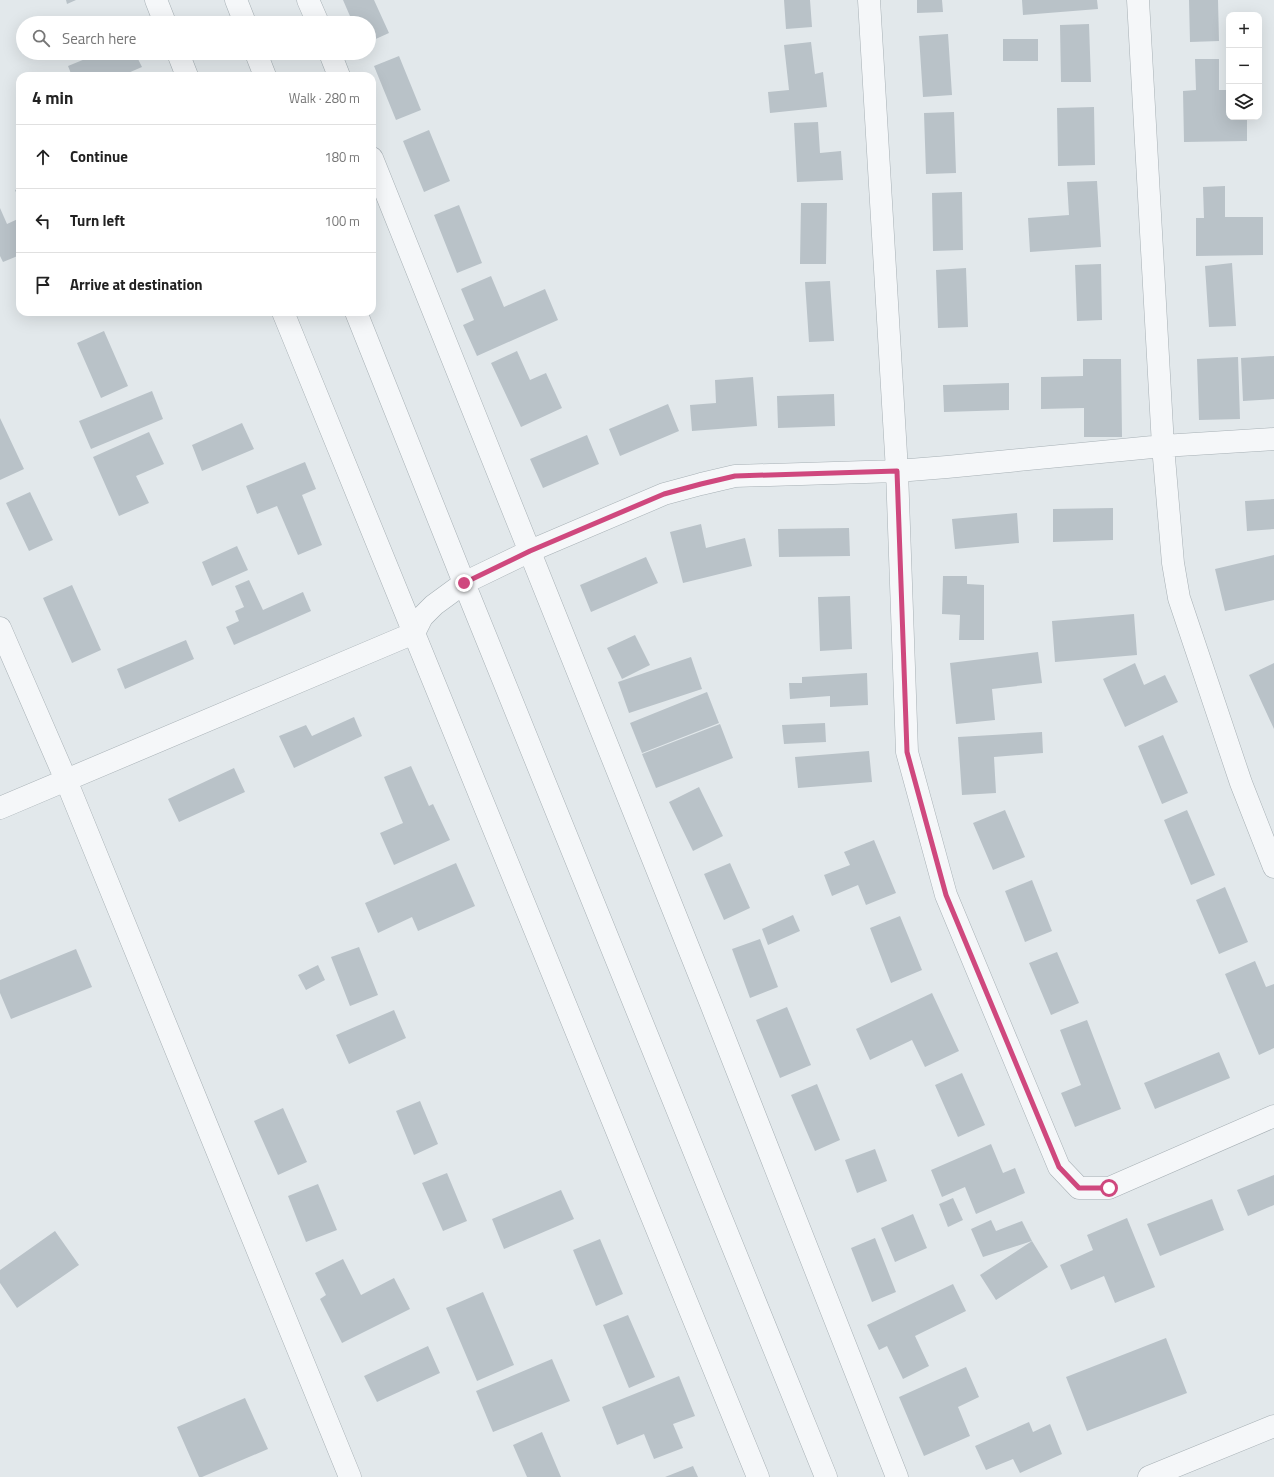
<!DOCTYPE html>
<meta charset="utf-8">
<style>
:root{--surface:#fff;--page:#f2f2f2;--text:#222;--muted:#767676;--line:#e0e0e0}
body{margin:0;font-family:"Titillium Web",sans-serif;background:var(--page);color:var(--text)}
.controls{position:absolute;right:12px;top:12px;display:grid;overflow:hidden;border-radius:8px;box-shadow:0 4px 16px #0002}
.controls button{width:36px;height:36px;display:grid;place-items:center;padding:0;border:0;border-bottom:1px solid var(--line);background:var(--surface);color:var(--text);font:20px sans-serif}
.stop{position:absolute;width:12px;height:12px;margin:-9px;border:3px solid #cf487e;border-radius:50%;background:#fff}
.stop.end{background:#cf487e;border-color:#fff;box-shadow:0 1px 4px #0008}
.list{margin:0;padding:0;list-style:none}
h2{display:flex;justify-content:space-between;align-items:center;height:52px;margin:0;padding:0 16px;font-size:17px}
h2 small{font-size:13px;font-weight:400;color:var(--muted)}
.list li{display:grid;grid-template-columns:26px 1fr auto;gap:12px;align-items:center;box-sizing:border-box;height:64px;padding:0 16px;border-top:1px solid var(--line)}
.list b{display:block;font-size:15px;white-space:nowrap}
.list em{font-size:13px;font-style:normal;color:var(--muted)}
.icon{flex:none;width:22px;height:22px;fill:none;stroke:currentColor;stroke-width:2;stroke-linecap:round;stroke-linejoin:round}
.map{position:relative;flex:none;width:1274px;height:1477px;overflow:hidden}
.search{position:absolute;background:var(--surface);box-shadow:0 4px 16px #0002;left:16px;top:16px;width:360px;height:44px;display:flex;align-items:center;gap:10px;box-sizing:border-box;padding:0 14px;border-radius:22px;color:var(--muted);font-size:15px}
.panel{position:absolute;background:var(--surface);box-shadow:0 4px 16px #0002;left:16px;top:72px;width:360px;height:244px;border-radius:12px}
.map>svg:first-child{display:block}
.building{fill:#b9c2c8}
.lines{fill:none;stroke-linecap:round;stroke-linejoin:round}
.minor-casing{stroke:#a7b0b5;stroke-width:23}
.minor{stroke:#f5f7f9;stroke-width:22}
.route{stroke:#cf487e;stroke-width:5}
</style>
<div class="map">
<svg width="1274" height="1477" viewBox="0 0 1274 1477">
<rect width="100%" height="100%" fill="#e2e8eb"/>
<path class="building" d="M 66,0 L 76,0 L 67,4 Z
M 343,0 L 374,0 L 389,33 L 369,42 L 369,23 L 353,23 Z
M 784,0 L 810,0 L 812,27 L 786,29 Z
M 917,0 L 942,0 L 943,12 L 917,13 Z
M 1022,0 L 1097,0 L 1098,9 L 1023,15 Z
M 1189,0 L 1218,0 L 1219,41 L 1190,42 Z
M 105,19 L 107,23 L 97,23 Z
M 1089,24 L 1091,82 L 1061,82 L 1060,25 Z
M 948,34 L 952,95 L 923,97 L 919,36 Z
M 1003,39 L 1038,39 L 1038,61 L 1003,61 Z
M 811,42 L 815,74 L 823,72 L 827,107 L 770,113 L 768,92 L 789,90 L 784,45 Z
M 88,53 L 135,53 L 142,67 L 121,76 L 72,76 L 68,66 L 90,57 Z
M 399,56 L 421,110 L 396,120 L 374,66 Z
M 1195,59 L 1219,59 L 1219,90 L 1229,90 L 1229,117 L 1247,117 L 1247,141 L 1184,142 L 1183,91 L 1196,90 Z
M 1094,107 L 1095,165 L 1058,166 L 1057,108 Z
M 954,112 L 956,173 L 926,174 L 924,113 Z
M 818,122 L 820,153 L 841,151 L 843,180 L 797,182 L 794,123 Z
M 429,130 L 450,181 L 424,192 L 403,141 Z
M 1097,181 L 1101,247 L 1030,252 L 1028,218 L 1069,215 L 1067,182 Z
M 1225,186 L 1225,217 L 1263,217 L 1263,255 L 1196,256 L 1196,218 L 1204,218 L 1203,187 Z
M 20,188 L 20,202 L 15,190 Z
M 962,192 L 963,250 L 933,251 L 932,193 Z
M 801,203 L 827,203 L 826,264 L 800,264 Z
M 459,205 L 482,263 L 457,273 L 434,215 Z
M 0,208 L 7,224 L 20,218 L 20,255 L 3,262 L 0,256 Z
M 1232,263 L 1236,326 L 1209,327 L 1205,266 Z
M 1101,264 L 1102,320 L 1077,321 L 1075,265 Z
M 966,268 L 968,327 L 938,328 L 936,270 Z
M 491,276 L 504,307 L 545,289 L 558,320 L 477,356 L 463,325 L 474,320 L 461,289 Z
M 830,281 L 834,341 L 809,342 L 805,282 Z
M 104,331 L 128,386 L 101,398 L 77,343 Z
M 517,351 L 530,380 L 546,373 L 562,408 L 521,427 L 491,363 Z
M 1274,356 L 1274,399 L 1243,401 L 1241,358 Z
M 1238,357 L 1240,419 L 1199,420 L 1197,359 Z
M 1083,359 L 1121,359 L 1122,437 L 1084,437 L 1084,408 L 1041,409 L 1041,377 L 1083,376 Z
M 753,377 L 757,426 L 692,431 L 690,405 L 716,403 L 715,380 Z
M 1009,383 L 1009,410 L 944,412 L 943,385 Z
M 152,391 L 163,419 L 91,449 L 79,421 Z
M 834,394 L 835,426 L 778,428 L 777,396 Z
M 668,404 L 679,431 L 620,456 L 609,429 Z
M 0,418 L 24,469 L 0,480 Z
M 242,423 L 254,449 L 202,471 L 192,445 Z
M 149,432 L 164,464 L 136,476 L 149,503 L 119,516 L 93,457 Z
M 587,435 L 599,464 L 543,488 L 530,459 Z
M 305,462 L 316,489 L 302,495 L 322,545 L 298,555 L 277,506 L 257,514 L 246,486 Z
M 30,492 L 53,540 L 29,551 L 6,503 Z
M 1274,499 L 1274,529 L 1247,531 L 1245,501 Z
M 1113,508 L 1113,540 L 1053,542 L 1053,509 Z
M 1017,513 L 1019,543 L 955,549 L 952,519 Z
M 701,524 L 706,548 L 745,538 L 752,566 L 683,583 L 670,532 Z
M 849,528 L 850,556 L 779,557 L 778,529 Z
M 237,546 L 248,570 L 212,586 L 202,562 Z
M 1274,555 L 1274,600 L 1225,611 L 1215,569 Z
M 646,557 L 658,583 L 591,612 L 580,585 Z
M 943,576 L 967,576 L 967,584 L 984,585 L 984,640 L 959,640 L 960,615 L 942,614 Z
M 249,580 L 263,610 L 303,592 L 311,611 L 234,645 L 226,627 L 239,621 L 235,611 L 244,607 L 235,586 Z
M 72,585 L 101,650 L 72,663 L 43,598 Z
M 850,596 L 852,649 L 820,651 L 818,597 Z
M 1134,614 L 1137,655 L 1055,662 L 1052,621 Z
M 635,635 L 650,665 L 622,679 L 607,648 Z
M 186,640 L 194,659 L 125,689 L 117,669 Z
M 1038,652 L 1042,683 L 992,689 L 995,720 L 956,724 L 950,663 Z
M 691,657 L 702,689 L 629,713 L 618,682 Z
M 1135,663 L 1144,685 L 1165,675 L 1178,702 L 1125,727 L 1103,679 Z
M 1274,663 L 1274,729 L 1249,675 Z
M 867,673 L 868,705 L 830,707 L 830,696 L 790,699 L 789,683 L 802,683 L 802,677 Z
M 707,692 L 719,723 L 642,753 L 630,723 Z
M 354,717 L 362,736 L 294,768 L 279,736 L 306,725 L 312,736 Z
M 825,723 L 826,742 L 784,744 L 782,725 Z
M 720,724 L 733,758 L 656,788 L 642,754 Z
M 1042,732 L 1043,753 L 994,757 L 996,793 L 962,795 L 958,737 Z
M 1163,735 L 1188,793 L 1162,804 L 1138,746 Z
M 869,751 L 872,782 L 798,788 L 795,757 Z
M 411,766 L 429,806 L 433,804 L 450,840 L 394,865 L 380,833 L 403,823 L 384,777 Z
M 234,768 L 245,792 L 179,822 L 168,799 Z
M 699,787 L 723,836 L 693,851 L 669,802 Z
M 1005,810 L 1025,857 L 993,870 L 973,823 Z
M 1187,810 L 1215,875 L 1191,885 L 1164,820 Z
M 874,840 L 896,893 L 866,905 L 858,885 L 832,896 L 824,875 L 850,865 L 844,852 Z
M 456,863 L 475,906 L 418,931 L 412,917 L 378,933 L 365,903 Z
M 730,863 L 750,908 L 724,920 L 704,874 Z
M 1032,880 L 1052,931 L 1025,942 L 1005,891 Z
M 1225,887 L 1248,942 L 1219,954 L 1196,900 Z
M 793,915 L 800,931 L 768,945 L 762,929 Z
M 900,916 L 922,970 L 891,983 L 870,928 Z
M 760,939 L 778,987 L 750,998 L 732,949 Z
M 359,947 L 378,995 L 350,1006 L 331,957 Z
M 76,949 L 92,987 L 11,1019 L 0,993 L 0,980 Z
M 1057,952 L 1079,1003 L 1051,1015 L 1029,963 Z
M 1255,961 L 1266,987 L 1274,984 L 1274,1048 L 1259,1055 L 1225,974 Z
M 318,965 L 325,980 L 306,990 L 298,975 Z
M 932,993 L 959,1051 L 925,1067 L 912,1040 L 870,1060 L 856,1029 Z
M 787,1007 L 811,1065 L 780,1078 L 756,1020 Z
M 394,1010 L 406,1038 L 349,1064 L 336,1035 Z
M 1087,1020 L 1121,1109 L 1075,1127 L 1061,1093 L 1081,1085 L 1060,1030 Z
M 1219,1052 L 1230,1078 L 1155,1109 L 1144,1083 Z
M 962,1073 L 985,1125 L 958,1137 L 935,1085 Z
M 817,1084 L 840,1140 L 815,1151 L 791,1095 Z
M 420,1101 L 438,1144 L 414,1155 L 396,1111 Z
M 283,1108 L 307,1162 L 278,1175 L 254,1121 Z
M 991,1144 L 1003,1173 L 1015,1168 L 1025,1193 L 976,1214 L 965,1187 L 942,1197 L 931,1170 Z
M 875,1149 L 887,1181 L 857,1193 L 845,1160 Z
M 447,1173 L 467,1221 L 443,1231 L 422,1183 Z
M 1274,1175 L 1274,1205 L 1248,1216 L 1237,1190 Z
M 318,1184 L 337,1230 L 306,1242 L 288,1196 Z
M 561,1190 L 574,1219 L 504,1249 L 492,1219 Z
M 953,1198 L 963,1220 L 948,1227 L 939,1204 Z
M 1212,1199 L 1224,1230 L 1160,1256 L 1147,1224 Z
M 913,1214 L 927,1248 L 895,1262 L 881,1228 Z
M 1127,1218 L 1155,1287 L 1115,1303 L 1104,1276 L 1071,1290 L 1060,1265 L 1093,1250 L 1087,1235 Z
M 991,1220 L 996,1231 L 1022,1221 L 1032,1241 L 1048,1267 L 996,1300 L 980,1275 L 1032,1241 L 983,1257 L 971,1229 Z
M 55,1231 L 79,1265 L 17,1308 L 0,1283 L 0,1270 Z
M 875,1238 L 896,1292 L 872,1302 L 851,1248 Z
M 600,1239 L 623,1294 L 596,1306 L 573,1250 Z
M 343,1259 L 361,1295 L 394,1278 L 410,1309 L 342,1343 L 320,1299 L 326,1295 L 315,1273 Z
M 953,1284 L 966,1311 L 915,1336 L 929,1366 L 903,1379 L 887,1346 L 879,1350 L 867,1325 Z
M 483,1292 L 514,1365 L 477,1381 L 446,1308 Z
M 628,1315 L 655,1377 L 629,1388 L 603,1325 Z
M 1166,1338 L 1187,1393 L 1087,1431 L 1066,1377 Z
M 428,1346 L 440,1373 L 377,1402 L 364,1376 Z
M 552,1359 L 570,1401 L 493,1432 L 476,1391 Z
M 966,1367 L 979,1397 L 958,1407 L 970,1436 L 924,1456 L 899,1397 Z
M 679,1376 L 695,1416 L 673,1424 L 683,1448 L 654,1459 L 644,1434 L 617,1445 L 602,1407 Z
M 245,1398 L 268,1449 L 202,1477 L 199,1477 L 177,1427 Z
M 1029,1422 L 1033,1432 L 1050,1424 L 1062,1454 L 1020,1473 L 1013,1459 L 986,1470 L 975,1446 Z
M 542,1432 L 561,1477 L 527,1477 L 513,1445 Z
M 693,1466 L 698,1477 L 665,1477 Z"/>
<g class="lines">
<g class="minor-casing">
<path id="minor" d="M 156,0 L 165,23
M 236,0 L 245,23
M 308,0 L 318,23
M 869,0 L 897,471 L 907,752 L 946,895 L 1059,1167 L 1079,1188 L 1109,1188 L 1274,1116
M 1138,0 L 1163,446 L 1173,563 L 1179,598 L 1241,783 L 1274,867
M 178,53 L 187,76
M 256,53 L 265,76
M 330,53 L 339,76
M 372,158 L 711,1004 L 897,1477
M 283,312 L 758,1477
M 356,312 L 464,583 L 826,1477
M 0,628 L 66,780 L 350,1477
M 0,808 L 414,633 L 422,617 L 434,605 L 464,583 L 530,551 L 664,494 L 701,484 L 735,476 L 897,471 L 947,467 L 1163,446 L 1274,439
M 1149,1477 L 1274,1426"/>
</g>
<use href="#minor" class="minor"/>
</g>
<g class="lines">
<path class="route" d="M 464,583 L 530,551 L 664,494 L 701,484 L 735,476 L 897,471 L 907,752 L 946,895 L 1059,1167 L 1079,1188 L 1109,1188"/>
</g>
</svg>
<div class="controls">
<button>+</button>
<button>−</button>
<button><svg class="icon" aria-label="layers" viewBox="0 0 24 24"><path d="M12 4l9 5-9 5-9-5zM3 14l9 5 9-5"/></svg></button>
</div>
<div class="stop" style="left:1109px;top:1188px"></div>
<div class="stop end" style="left:464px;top:583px"></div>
<div class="search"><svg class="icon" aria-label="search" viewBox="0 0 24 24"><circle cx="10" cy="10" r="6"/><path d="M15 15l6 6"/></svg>Search here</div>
<section class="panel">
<h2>4 min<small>Walk · 280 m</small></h2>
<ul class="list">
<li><svg class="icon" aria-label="ahead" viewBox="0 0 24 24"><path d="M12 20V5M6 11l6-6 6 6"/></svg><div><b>Continue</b></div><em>180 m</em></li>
<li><svg class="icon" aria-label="left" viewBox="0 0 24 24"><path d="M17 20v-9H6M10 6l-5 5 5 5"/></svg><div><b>Turn left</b></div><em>100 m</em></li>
<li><svg class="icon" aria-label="arrive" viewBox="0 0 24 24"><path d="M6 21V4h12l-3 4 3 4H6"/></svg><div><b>Arrive at destination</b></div></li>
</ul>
</section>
</div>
